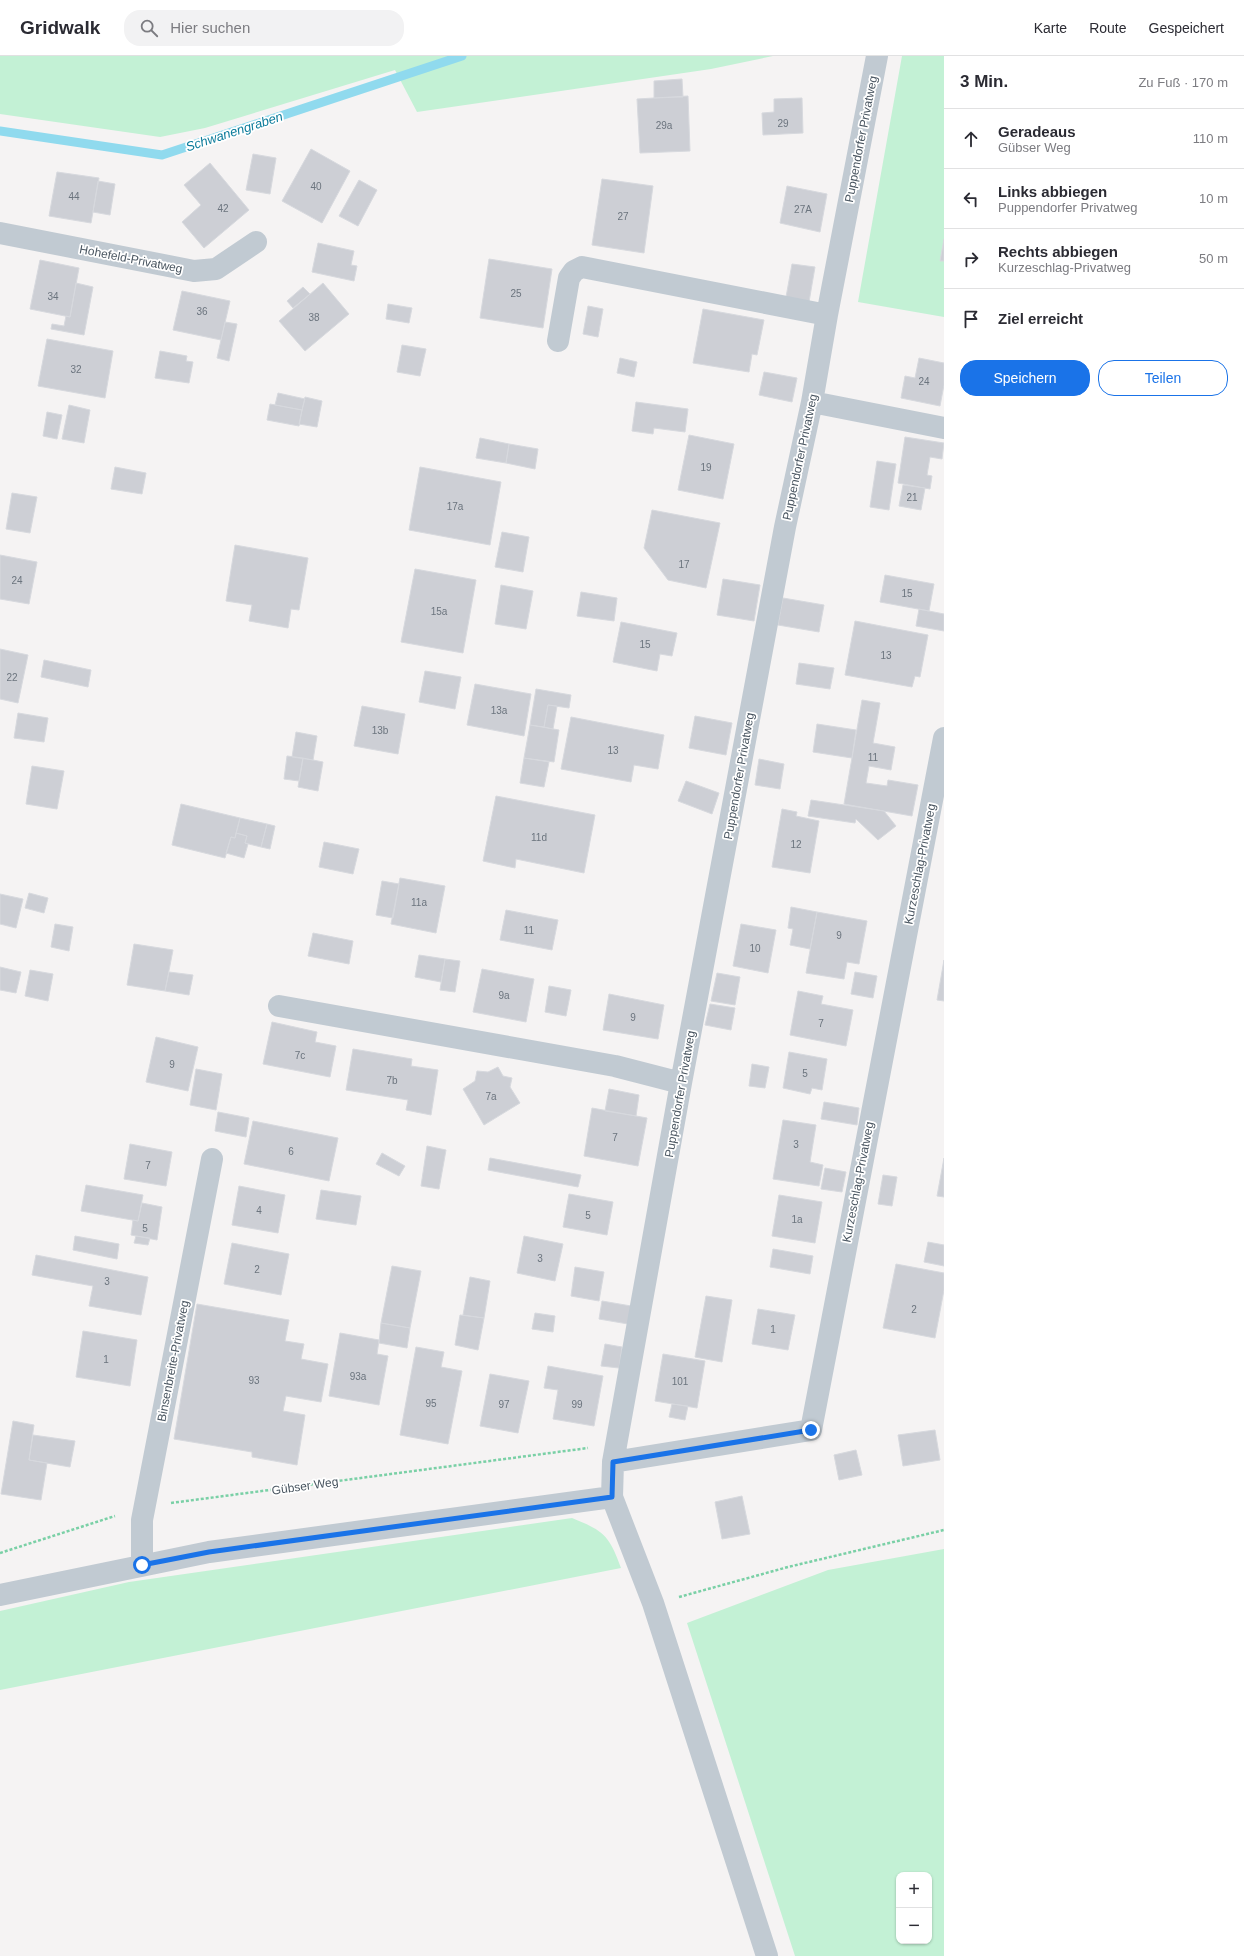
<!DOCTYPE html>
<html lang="de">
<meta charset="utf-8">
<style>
:root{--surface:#fff;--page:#f2f2f3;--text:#2b2b33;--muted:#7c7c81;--line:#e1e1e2;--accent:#1a73e8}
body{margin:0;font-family:Helvetica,sans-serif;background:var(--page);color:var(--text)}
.controls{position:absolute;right:12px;bottom:12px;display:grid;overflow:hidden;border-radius:8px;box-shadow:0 1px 3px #0004}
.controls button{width:36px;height:36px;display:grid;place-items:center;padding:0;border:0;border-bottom:1px solid var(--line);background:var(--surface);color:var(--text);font:20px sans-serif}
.stop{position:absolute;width:12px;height:12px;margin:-9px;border:3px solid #1a73e8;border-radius:50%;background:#fff}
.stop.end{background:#1a73e8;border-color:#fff;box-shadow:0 1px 4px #0008}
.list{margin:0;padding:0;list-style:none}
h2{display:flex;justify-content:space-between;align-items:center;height:52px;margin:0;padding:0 16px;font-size:17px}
h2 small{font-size:13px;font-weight:400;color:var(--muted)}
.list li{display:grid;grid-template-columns:26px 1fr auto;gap:12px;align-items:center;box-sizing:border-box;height:60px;padding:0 16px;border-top:1px solid var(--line)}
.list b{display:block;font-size:15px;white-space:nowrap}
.list p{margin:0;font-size:13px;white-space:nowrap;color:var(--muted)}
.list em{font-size:13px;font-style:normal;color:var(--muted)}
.actions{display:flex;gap:8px;padding:12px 16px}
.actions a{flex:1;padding:9px 0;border:1px solid var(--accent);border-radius:16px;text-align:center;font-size:14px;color:var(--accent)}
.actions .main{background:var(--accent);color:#fff}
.icon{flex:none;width:22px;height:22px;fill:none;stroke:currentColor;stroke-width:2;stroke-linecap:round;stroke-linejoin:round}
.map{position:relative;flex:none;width:944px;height:1900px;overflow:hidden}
header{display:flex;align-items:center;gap:24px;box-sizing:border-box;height:56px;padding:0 20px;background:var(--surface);border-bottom:1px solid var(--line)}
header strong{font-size:19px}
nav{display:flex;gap:22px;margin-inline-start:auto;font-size:14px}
.search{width:280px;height:36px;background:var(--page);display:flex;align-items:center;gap:10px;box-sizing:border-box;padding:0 14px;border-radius:16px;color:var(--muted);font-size:15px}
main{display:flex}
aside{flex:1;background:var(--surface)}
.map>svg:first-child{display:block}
.green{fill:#c3f1d5;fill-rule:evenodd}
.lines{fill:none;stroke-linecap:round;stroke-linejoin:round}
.stream{stroke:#90daee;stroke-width:9}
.building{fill:#cdcfd5;stroke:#d7d9de}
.path{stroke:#7ad0a6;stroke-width:2.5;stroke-dasharray:3 2;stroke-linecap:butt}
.minor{stroke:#c1cad2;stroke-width:22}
.route{stroke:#1a73e8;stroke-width:5}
.labels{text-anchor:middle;stroke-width:3.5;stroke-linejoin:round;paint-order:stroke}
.number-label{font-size:10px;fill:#6b747e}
.street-label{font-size:12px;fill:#4a5661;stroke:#fff}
.water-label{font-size:13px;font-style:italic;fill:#0c7c9b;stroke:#fff}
</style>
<header>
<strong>Gridwalk</strong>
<div class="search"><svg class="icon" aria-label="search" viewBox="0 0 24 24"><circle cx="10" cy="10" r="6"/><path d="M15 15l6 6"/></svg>Hier suchen</div>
<nav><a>Karte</a><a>Route</a><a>Gespeichert</a></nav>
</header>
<main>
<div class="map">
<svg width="944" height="1900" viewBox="0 0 944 1900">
<rect width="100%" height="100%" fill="#f5f3f3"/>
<path class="green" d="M 0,0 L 773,0 L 711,13 L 417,56 L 395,14 L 205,72 L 160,81 L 0,58 Z
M 902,0 L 944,0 L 944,261 L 858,246 Z
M 572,1462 C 604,1475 609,1479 621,1512 L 0,1634 L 0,1555 L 129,1526 Z
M 944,1493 L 944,1900 L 795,1900 L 687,1567 L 828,1514 ZM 899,1819 L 929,1819 L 929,1885 L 899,1885 Z"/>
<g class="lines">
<path class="stream" d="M 0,75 L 162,99 L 462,0"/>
</g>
<path class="building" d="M 682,23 L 683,41 L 654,42 L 654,25 Z
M 688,40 L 690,95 L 640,97 L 637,43 Z
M 802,42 L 803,77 L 763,79 L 762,57 L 774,56 L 774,43 Z
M 311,93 L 350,115 L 322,167 L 282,145 Z
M 253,98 L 276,102 L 270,138 L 246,134 Z
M 210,107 L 249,154 L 204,192 L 182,166 L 201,149 L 184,129 Z
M 57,116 L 99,122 L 91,167 L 49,160 Z
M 602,123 L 653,130 L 644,197 L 592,189 Z
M 359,124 L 377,134 L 358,170 L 339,160 Z
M 98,125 L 115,128 L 110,159 L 93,156 Z
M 787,130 L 827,138 L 820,176 L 780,167 Z
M 944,183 L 944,205 L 940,205 Z
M 318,187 L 354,195 L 351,209 L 357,210 L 354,225 L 312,216 Z
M 489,203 L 552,213 L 543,272 L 480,262 Z
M 40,204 L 79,212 L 70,261 L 30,253 Z
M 792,208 L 815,211 L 809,246 L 786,241 Z
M 76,227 L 93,231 L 84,279 L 51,273 L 52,268 L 64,270 L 66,260 L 70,261 Z
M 323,227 L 349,258 L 305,295 L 279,265 Z
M 303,231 L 310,238 L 293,252 L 287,245 Z
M 182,235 L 230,245 L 221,284 L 173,274 Z
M 388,248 L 412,252 L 409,267 L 386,263 Z
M 588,250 L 603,253 L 598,281 L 583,278 Z
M 703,253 L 764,264 L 757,299 L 752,298 L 749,316 L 693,307 Z
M 225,266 L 237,268 L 229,305 L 217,302 Z
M 47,283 L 113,295 L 105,342 L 38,330 Z
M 402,289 L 426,293 L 420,320 L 397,316 Z
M 160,295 L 187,300 L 186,305 L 193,306 L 189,327 L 155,322 Z
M 620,302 L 637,306 L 634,321 L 617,317 Z
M 919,302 L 944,307 L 944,329 L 940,350 L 901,342 L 905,320 L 915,322 Z
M 764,316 L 797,322 L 792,346 L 759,339 Z
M 278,337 L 305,343 L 302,354 L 275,349 Z
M 305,341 L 322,345 L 317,371 L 299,368 Z
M 636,346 L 688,353 L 685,376 L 654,372 L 653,378 L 632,375 Z
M 270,348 L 302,354 L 299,370 L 267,364 Z
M 69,349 L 90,354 L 84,387 L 62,383 Z
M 47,356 L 62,359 L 57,383 L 43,380 Z
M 689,379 L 734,388 L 723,443 L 678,434 Z
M 905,381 L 944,387 L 942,403 L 930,401 L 927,419 L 932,420 L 930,433 L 898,427 Z
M 480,382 L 509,388 L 506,407 L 476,402 Z
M 509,388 L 538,393 L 535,413 L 506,407 Z
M 877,405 L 896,408 L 889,454 L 870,451 Z
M 115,411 L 146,417 L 142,438 L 111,433 Z
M 420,411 L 501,426 L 490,489 L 409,474 Z
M 903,429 L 925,432 L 921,454 L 899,450 Z
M 12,437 L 37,441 L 30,477 L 6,473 Z
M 652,454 L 720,467 L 706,532 L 668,524 L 644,492 Z
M 502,476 L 529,481 L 523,516 L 495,511 Z
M 235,489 L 308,502 L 299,554 L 291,553 L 288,572 L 249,565 L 252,549 L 226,545 Z
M 0,499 L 37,506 L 29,548 L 0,543 Z
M 415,513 L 476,524 L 463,597 L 401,586 Z
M 885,519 L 934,528 L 929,555 L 880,546 Z
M 723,523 L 760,529 L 754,565 L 717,559 Z
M 501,529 L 533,535 L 526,573 L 495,568 Z
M 581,536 L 617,542 L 614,565 L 577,560 Z
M 783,542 L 824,549 L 819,576 L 778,569 Z
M 919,553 L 944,558 L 944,575 L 916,570 Z
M 855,565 L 928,579 L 920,621 L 915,620 L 912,631 L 845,619 Z
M 621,566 L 677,577 L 672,600 L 660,598 L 657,615 L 613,606 Z
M 0,593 L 28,599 L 18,647 L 0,643 Z
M 44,604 L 91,614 L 88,631 L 41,621 Z
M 799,607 L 834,612 L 830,633 L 796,628 Z
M 425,615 L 461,621 L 455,653 L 419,646 Z
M 475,628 L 531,638 L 524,680 L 467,669 Z
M 536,633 L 571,639 L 569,652 L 548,649 L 544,671 L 530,669 Z
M 862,644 L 880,647 L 873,687 L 895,691 L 891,714 L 869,710 L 866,727 L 887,730 L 888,724 L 918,729 L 912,760 L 844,748 Z
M 548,649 L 557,650 L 553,673 L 544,671 Z
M 362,650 L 405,658 L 398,698 L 354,690 Z
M 18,657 L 48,662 L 44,686 L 14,682 Z
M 695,660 L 732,667 L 726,699 L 689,692 Z
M 571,661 L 664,679 L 658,713 L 634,709 L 631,726 L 561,713 Z
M 817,668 L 856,674 L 852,702 L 813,696 Z
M 530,669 L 559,674 L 554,706 L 524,702 Z
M 296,676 L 317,680 L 313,704 L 292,701 Z
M 287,700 L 303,702 L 299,725 L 284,723 Z
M 303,702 L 323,706 L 318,735 L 298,731 Z
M 524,702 L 549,706 L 544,731 L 520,727 Z
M 759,703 L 784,708 L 780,733 L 755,729 Z
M 32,710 L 64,715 L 57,753 L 26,748 Z
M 686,725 L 719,737 L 712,758 L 678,745 Z
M 496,740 L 595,759 L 584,817 L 516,803 L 515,812 L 483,805 Z
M 811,744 L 884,755 L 896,770 L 878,784 L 856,763 L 855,767 L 808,760 Z
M 181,748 L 240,762 L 235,782 L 231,781 L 225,802 L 172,789 Z
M 782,753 L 797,756 L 796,760 L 819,765 L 810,817 L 772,811 Z
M 240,762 L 267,768 L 261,791 L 245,787 L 247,780 L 236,777 Z
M 267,768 L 275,770 L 270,793 L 261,791 Z
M 236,777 L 247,780 L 245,787 L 248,788 L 244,802 L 226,797 L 231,781 L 235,782 Z
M 324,786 L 359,793 L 353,818 L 319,811 Z
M 400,822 L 445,830 L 436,877 L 391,868 Z
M 382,825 L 399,828 L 393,862 L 376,859 Z
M 29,837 L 48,842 L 44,857 L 25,852 Z
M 0,838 L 23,843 L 16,872 L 0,868 Z
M 791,851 L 817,856 L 810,893 L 790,889 L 793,873 L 788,872 Z
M 506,854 L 558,864 L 552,894 L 500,884 Z
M 817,856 L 867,865 L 859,908 L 847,906 L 844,923 L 806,917 Z
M 55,868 L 73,871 L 69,895 L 51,891 Z
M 741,868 L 776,874 L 768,917 L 733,910 Z
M 313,877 L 353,885 L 349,908 L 308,900 Z
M 134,888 L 173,894 L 165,935 L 127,929 Z
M 419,899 L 445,903 L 441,926 L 415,921 Z
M 445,903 L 460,905 L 455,936 L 440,934 Z
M 944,904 L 944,945 L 937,944 Z
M 0,911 L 21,916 L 16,937 L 0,934 Z
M 482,913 L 534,923 L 526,966 L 473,956 Z
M 30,914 L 53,918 L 48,945 L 25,940 Z
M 169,916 L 193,919 L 189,939 L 165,935 Z
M 855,916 L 877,920 L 873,942 L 851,938 Z
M 717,917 L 740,921 L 735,949 L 711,945 Z
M 549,930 L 571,934 L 566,960 L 545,956 Z
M 798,935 L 823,940 L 821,948 L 853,954 L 846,990 L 790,979 Z
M 609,938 L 664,949 L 658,983 L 603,974 Z
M 710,948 L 735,952 L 731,974 L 705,969 Z
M 272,966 L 317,976 L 315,986 L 336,990 L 330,1021 L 263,1008 Z
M 156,981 L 198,991 L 188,1035 L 146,1026 Z
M 353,993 L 412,1003 L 411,1010 L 438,1014 L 431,1059 L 406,1054 L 408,1044 L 346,1034 Z
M 789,996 L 827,1003 L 822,1034 L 812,1032 L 810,1038 L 783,1032 Z
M 752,1008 L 769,1011 L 765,1032 L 749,1030 Z
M 498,1011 L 503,1020 L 512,1022 L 510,1031 L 520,1047 L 484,1069 L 463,1033 L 475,1025 L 477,1015 L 488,1016 Z
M 196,1013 L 222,1018 L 216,1054 L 190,1049 Z
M 609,1033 L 639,1039 L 636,1060 L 605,1055 Z
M 824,1046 L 859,1052 L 857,1069 L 821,1063 Z
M 592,1052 L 647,1062 L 638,1110 L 584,1100 Z
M 218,1056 L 249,1062 L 246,1081 L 215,1075 Z
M 783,1064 L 816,1069 L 810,1106 L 823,1109 L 819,1130 L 773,1123 Z
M 253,1065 L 338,1082 L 329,1125 L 244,1108 Z
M 130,1088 L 172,1096 L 166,1130 L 124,1123 Z
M 427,1090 L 446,1094 L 439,1133 L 421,1130 Z
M 382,1097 L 405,1110 L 399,1120 L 376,1108 Z
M 490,1102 L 581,1119 L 578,1131 L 488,1114 Z
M 944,1102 L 944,1141 L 937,1140 Z
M 825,1112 L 846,1116 L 842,1136 L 821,1133 Z
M 883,1119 L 897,1121 L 892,1150 L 878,1148 Z
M 86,1129 L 143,1139 L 138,1165 L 81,1155 Z
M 239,1130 L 285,1139 L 278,1177 L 232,1169 Z
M 321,1134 L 361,1140 L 356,1169 L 316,1163 Z
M 569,1138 L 613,1146 L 607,1179 L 563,1171 Z
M 779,1139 L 822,1146 L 815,1187 L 772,1180 Z
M 142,1147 L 162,1151 L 157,1184 L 131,1179 L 133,1164 L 138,1165 Z
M 75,1180 L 119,1188 L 117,1203 L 73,1194 Z
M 136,1180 L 150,1182 L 148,1189 L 134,1187 Z
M 524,1180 L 563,1188 L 555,1225 L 517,1217 Z
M 928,1186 L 944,1189 L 944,1210 L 924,1206 Z
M 232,1187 L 289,1198 L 281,1239 L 224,1228 Z
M 773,1193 L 813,1200 L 810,1218 L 770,1211 Z
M 36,1199 L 148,1221 L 141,1259 L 89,1250 L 93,1230 L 32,1219 Z
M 896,1208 L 944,1217 L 944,1234 L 935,1282 L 883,1272 Z
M 392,1210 L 421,1215 L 410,1272 L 381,1267 Z
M 575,1211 L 604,1216 L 599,1245 L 571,1240 Z
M 470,1221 L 490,1225 L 484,1262 L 463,1259 Z
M 706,1240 L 732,1244 L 722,1306 L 695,1301 Z
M 602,1245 L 631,1250 L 628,1268 L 599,1263 Z
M 197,1248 L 289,1264 L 285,1285 L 304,1288 L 301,1303 L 328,1308 L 321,1346 L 286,1340 L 283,1355 L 305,1359 L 297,1409 L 252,1401 L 252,1396 L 174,1383 Z
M 758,1253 L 795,1259 L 788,1294 L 752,1288 Z
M 535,1257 L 555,1260 L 553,1276 L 532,1273 Z
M 460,1259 L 484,1262 L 478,1294 L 455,1289 Z
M 381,1267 L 410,1272 L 407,1292 L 379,1287 Z
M 83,1275 L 137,1284 L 130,1330 L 76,1321 Z
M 340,1277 L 379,1284 L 377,1298 L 388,1300 L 379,1349 L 329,1340 Z
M 605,1288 L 622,1291 L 619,1312 L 601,1310 Z
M 416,1291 L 444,1296 L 441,1311 L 462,1315 L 448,1388 L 400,1379 Z
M 663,1298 L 705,1305 L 697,1352 L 655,1345 Z
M 548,1310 L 603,1320 L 594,1370 L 553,1363 L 558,1334 L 544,1332 Z
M 490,1318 L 529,1325 L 518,1377 L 480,1370 Z
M 672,1348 L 688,1350 L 685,1364 L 669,1361 Z
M 13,1365 L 34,1369 L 29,1404 L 47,1407 L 41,1444 L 1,1438 Z
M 935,1374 L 940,1404 L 903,1410 L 898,1379 Z
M 33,1379 L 75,1385 L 70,1411 L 29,1404 Z
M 856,1394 L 862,1419 L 839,1424 L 834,1399 Z
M 742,1440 L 750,1478 L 722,1483 L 715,1446 Z"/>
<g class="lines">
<path class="path" d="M 171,1447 L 588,1392
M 0,1497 L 115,1460
M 679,1541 L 788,1511 L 944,1474"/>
<path class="minor" d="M 0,177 L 194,215 L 216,213 L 256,186
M 558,285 L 569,222 L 574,215 L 582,211 L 827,259
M 812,346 L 944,372
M 279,950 L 615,1010 L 681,1027
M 613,1406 L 811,1374 L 944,682
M 142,1509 L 142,1464 L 212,1103
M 0,1539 L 209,1496 L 612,1441
M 767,1900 L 653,1547 L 612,1441 L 613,1406 L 681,1027 L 785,471 L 812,346 L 827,259 L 877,0"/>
</g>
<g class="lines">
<path class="route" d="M 142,1509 L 209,1496 L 612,1441 L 613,1406 L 811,1374"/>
</g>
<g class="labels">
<g class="number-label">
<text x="783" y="71">29</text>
<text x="664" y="73">29a</text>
<text x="316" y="134">40</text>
<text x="74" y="144">44</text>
<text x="223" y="156">42</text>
<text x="803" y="157">27A</text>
<text x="623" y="164">27</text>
<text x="516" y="241">25</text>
<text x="53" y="244">34</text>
<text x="202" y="259">36</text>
<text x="314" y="265">38</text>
<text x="76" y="317">32</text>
<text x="924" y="329">24</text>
<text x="706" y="415">19</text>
<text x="912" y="445">21</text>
<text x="455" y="454">17a</text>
<text x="684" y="512">17</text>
<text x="17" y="528">24</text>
<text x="907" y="541">15</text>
<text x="439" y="559">15a</text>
<text x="645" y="592">15</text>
<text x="886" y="603">13</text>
<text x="12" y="625">22</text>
<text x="499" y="658">13a</text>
<text x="380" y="678">13b</text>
<text x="613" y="698">13</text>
<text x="873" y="705">11</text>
<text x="539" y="785">11d</text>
<text x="796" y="792">12</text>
<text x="419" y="850">11a</text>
<text x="529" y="878">11</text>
<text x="839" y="883">9</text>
<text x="755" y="896">10</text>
<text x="504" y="943">9a</text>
<text x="633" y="965">9</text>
<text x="821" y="971">7</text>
<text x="300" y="1003">7c</text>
<text x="172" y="1012">9</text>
<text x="805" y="1021">5</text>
<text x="392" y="1028">7b</text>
<text x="491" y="1044">7a</text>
<text x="615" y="1085">7</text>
<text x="796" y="1092">3</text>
<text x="291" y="1099">6</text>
<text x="148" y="1113">7</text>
<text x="259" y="1158">4</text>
<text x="588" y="1163">5</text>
<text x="797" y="1167">1a</text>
<text x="145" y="1176">5</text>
<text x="540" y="1206">3</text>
<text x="257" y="1217">2</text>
<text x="107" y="1229">3</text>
<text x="914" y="1257">2</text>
<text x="773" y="1277">1</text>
<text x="106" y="1307">1</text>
<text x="358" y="1324">93a</text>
<text x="254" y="1328">93</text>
<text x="680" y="1329">101</text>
<text x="431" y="1351">95</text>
<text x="504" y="1352">97</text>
<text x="577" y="1352">99</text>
</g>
<g class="street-label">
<text transform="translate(861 83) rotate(-79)" y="4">Puppendorfer Privatweg</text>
<text transform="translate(131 203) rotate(11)" y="4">Hohefeld-Privatweg</text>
<text transform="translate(800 401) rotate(-78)" y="4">Puppendorfer Privatweg</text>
<text transform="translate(739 720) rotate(-80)" y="4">Puppendorfer Privatweg</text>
<text transform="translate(920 808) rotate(-79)" y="4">Kurzeschlag-Privatweg</text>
<text transform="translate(680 1038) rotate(-80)" y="4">Puppendorfer Privatweg</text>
<text transform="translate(858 1126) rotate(-79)" y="4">Kurzeschlag-Privatweg</text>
<text transform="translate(173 1305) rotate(-79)" y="4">Binsenbreite-Privatweg</text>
<text transform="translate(305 1430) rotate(-8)" y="4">Gübser Weg</text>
</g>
<g class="water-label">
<text transform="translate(234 75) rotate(-18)" y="5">Schwanengraben</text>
</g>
</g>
</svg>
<div class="controls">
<button>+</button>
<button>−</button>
</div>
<div class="stop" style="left:142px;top:1509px"></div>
<div class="stop end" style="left:811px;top:1374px"></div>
</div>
<aside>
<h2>3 Min.<small>Zu Fuß · 170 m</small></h2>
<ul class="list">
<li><svg class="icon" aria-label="ahead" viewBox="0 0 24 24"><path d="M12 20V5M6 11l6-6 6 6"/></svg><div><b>Geradeaus</b><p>Gübser Weg</p></div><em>110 m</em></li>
<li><svg class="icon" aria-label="left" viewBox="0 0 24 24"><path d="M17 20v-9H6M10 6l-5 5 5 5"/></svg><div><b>Links abbiegen</b><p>Puppendorfer Privatweg</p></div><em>10 m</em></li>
<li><svg class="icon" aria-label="right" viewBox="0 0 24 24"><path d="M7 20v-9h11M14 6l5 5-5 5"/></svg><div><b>Rechts abbiegen</b><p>Kurzeschlag-Privatweg</p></div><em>50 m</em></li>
<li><svg class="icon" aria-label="arrive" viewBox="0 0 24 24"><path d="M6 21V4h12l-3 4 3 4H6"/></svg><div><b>Ziel erreicht</b></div></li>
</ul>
<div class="actions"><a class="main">Speichern</a><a>Teilen</a></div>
</aside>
</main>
